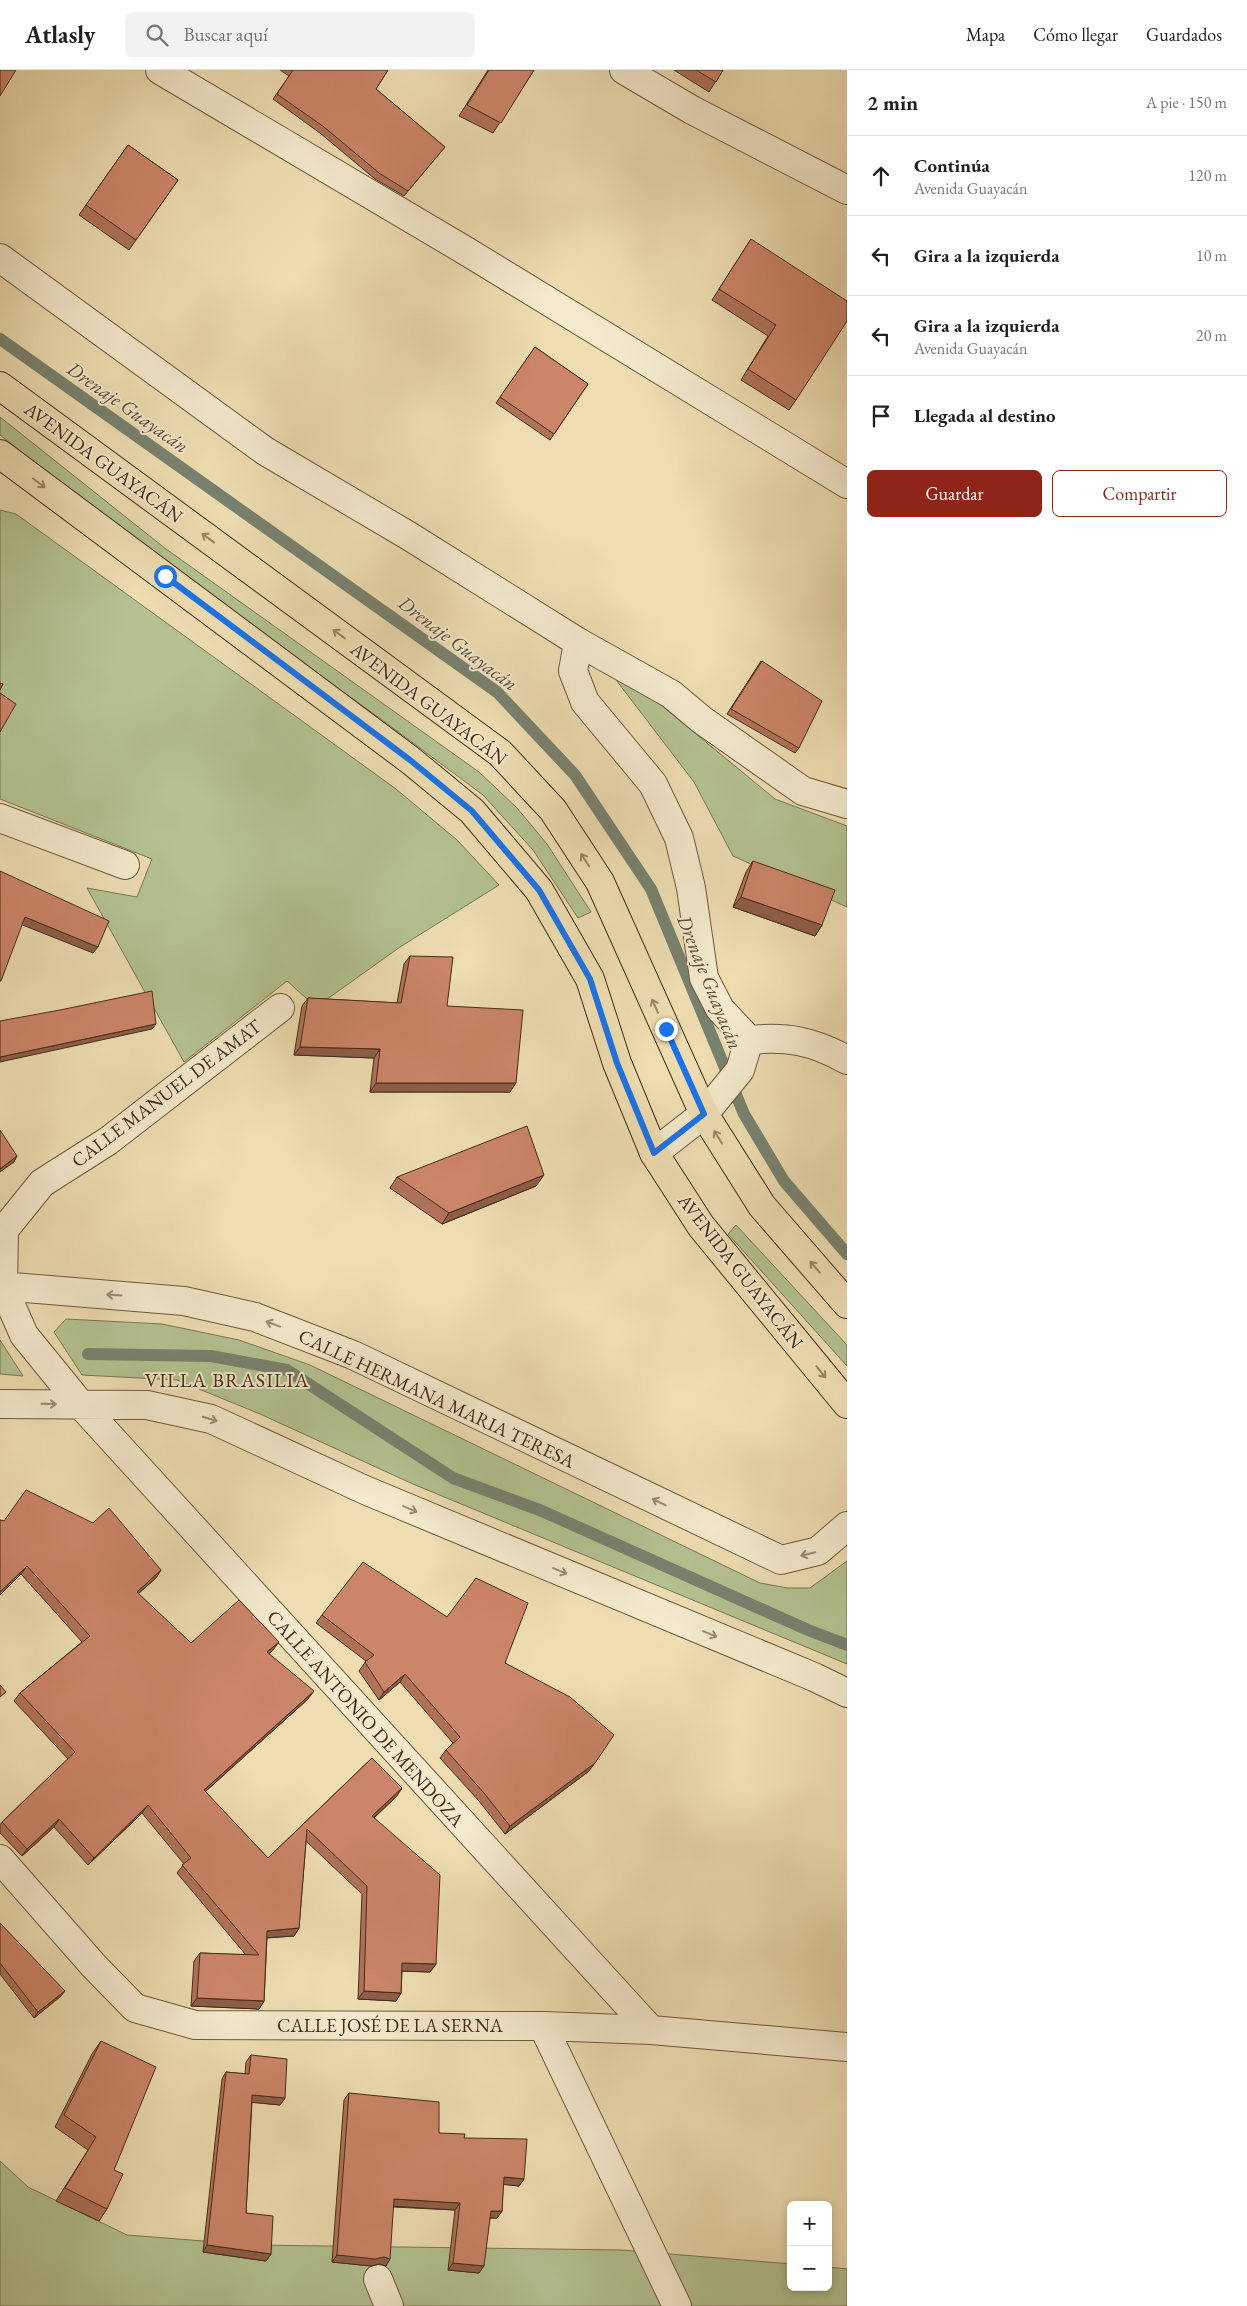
<!DOCTYPE html>
<html lang="es">
<meta charset="utf-8">
<style>
:root{--surface:#fff;--page:#f2f2f2;--text:#202124;--muted:#757577;--line:#e0e0e0;--accent:#8f2418}
body{margin:0;font-family:"EB Garamond",serif;background:var(--page);color:var(--text)}
.controls{position:absolute;right:15px;bottom:15px;display:grid;overflow:hidden;border-radius:8px;box-shadow:0 2px 8px #0003}
.controls button{width:45px;height:45px;display:grid;place-items:center;padding:0;border:0;border-bottom:1px solid var(--line);background:var(--surface);color:var(--text);font:25px sans-serif}
.stop{position:absolute;width:15px;height:15px;margin:-11px;border:4px solid #1a73e8;border-radius:50%;background:#fff}
.stop.end{background:#1a73e8;border-color:#fff;box-shadow:0 1px 5px #0008}
.list{margin:0;padding:0;list-style:none}
h2{display:flex;justify-content:space-between;align-items:center;height:65px;margin:0;padding:0 20px;font-size:21px}
h2 small{font-size:16px;font-weight:400;color:var(--muted)}
.list li{display:grid;grid-template-columns:32px 1fr auto;gap:15px;align-items:center;box-sizing:border-box;height:80px;padding:0 20px;border-top:1px solid var(--line)}
.list b{display:block;font-size:19px;white-space:nowrap}
.list p{margin:0;font-size:16px;white-space:nowrap;color:var(--muted)}
.list em{font-size:16px;font-style:normal;color:var(--muted)}
.actions{display:flex;gap:10px;padding:15px 20px}
.actions a{flex:1;padding:11px 0;border:1px solid var(--accent);border-radius:8px;text-align:center;font-size:18px;color:var(--accent)}
.actions .main{background:var(--accent);color:#fff}
.icon{flex:none;width:28px;height:28px;fill:none;stroke:currentColor;stroke-width:2;stroke-linecap:round;stroke-linejoin:round}
.map{position:relative;flex:none;width:847px;height:2236px;overflow:hidden}
header{display:flex;align-items:center;gap:30px;box-sizing:border-box;height:70px;padding:0 25px;background:var(--surface);border-bottom:1px solid var(--line)}
header strong{font-size:24px}
nav{display:flex;gap:28px;margin-inline-start:auto;font-size:18px}
.search{width:350px;height:45px;background:var(--page);display:flex;align-items:center;gap:12px;box-sizing:border-box;padding:0 18px;border-radius:8px;color:var(--muted);font-size:19px}
main{display:flex}
aside{flex:1;background:var(--surface)}
.map>svg:first-child{display:block}
.green{fill:#b3c290;stroke:#7c7652}
.lines{fill:none;stroke-linecap:round;stroke-linejoin:round}
.stream{stroke:#788270;stroke-width:12}
.minor-casing{stroke:#70583c;stroke-width:30}
.major-casing{stroke:#462b15;stroke-width:30}
.minor{stroke:#f3e9cc;stroke-width:28}
.major{stroke:#edddb1;stroke-width:28}
.wall{fill:#af7259;stroke:#462b15}
.shaded-wall{fill:#8e5d49;stroke:#462b15}
.building{fill:#cb8568;stroke:#462b15}
.oneway{stroke:#9a8463}
.oneway2{stroke:#9c8a70}
.route{stroke:#1a73e8;stroke-width:6}
.labels{text-anchor:middle;stroke-width:4;stroke-linejoin:round;paint-order:stroke}
.street-label{font-size:19px;fill:#462b15;stroke:#f3e9cc}
.water-label{font-size:20px;font-style:italic;fill:#5b4f3b;stroke:#f3e9cc}
.neighbourhood-label{font-size:20px;letter-spacing:1px;fill:#462b15;stroke:#f3e9cc}
</style>
<header>
<strong>Atlasly</strong>
<div class="search"><svg class="icon" aria-label="search" viewBox="0 0 24 24"><circle cx="10" cy="10" r="6"/><path d="M15 15l6 6"/></svg>Buscar aquí</div>
<nav><a>Mapa</a><a>Cómo llegar</a><a>Guardados</a></nav>
</header>
<main>
<div class="map">
<svg width="847" height="2236" viewBox="0 0 847 2236">
<rect width="100%" height="100%" fill="#edddb1"/>
<filter id="stains"><feTurbulence type="fractalNoise" baseFrequency=".004" numOctaves="4"/><feColorMatrix values="0 0 0 0 .2 0 0 0 0 .09 0 0 0 0 .02 0 0 0 .5 -.17"/></filter>
<radialGradient id="worn" r=".72"><stop offset=".6" stop-color="#630" stop-opacity="0"/><stop offset="1" stop-color="#630" stop-opacity=".3"/></radialGradient>
<path class="green" d="M 0,347 L 166,479 L 479,702 L 517,738 L 547,774 L 591,842 L 578,848 L 533,780 L 483,725 L 381,649 L 161,493 L 0,365 Z
M 0,440 L 16,444 L 396,719 L 457,770 L 499,815 L 400,877 L 316,937 L 287,911 L 184,992 L 87,818 L 137,827 L 152,789 L 0,729 Z
M 613,606 L 656,631 L 775,729 L 847,756 L 847,837 L 733,786 L 694,712 Z
M 736,1155 L 847,1275 L 847,1296 L 728,1164 Z
M 66,1249 L 162,1254 L 239,1270 L 310,1295 L 760,1513 L 788,1518 L 810,1518 L 847,1491 L 847,1594 L 413,1414 L 260,1344 L 177,1310 L 82,1305 L 54,1262 Z
M 0,1270 L 23,1306 L 0,1304 Z
M 0,2091 L 28,2117 L 127,2165 L 254,2175 L 622,2180 L 791,2194 L 791,2217 L 828,2217 L 828,2197 L 847,2199 L 847,2236 L 0,2236 Z"/>
<g class="lines">
<path class="stream" d="M 0,269 L 497,622 L 575,705 L 651,819 L 744,1044 L 784,1111 L 847,1184
M 88,1284 L 211,1286 L 287,1300 L 453,1408 L 542,1441 L 808,1560 L 847,1575"/>
<g class="minor-casing">
<path id="minor" d="M 160,0 L 466,181 L 847,414
M 624,0 L 692,40 L 847,120
M 0,188 L 265,381 L 409,466 L 578,572 L 671,624 L 702,650 L 803,721 L 847,734
M 578,572 L 573,601 L 585,632 L 653,714 L 679,768 L 691,818 L 704,908 L 720,939 L 749,970
M 0,748 L 125,795
M 280,938 L 108,1071 L 42,1113 L 4,1160 L 3,1217 L 24,1265 L 81,1335 L 651,1960
M 749,970 C 787,966 813,971 847,990
M 654,1083 L 704,1044 L 740,1000 L 749,970
M 0,1216 L 184,1231 L 255,1247 L 353,1285 L 781,1490 L 818,1481 L 847,1456
M 0,1334 L 147,1335 L 211,1349 L 365,1420 L 814,1607 L 847,1623
M 0,1789 L 94,1896 L 135,1938 L 195,1955 L 543,1956 L 651,1960 L 847,1977
M 543,1956 L 677,2236
M 378,2209 L 389,2236"/>
</g>
<g class="major-casing">
<path id="major" d="M 0,316 L 500,683 L 553,740 L 600,812 L 704,1044 L 762,1136 L 847,1234
M 0,384 L 410,690 L 472,741 L 539,820 L 590,909 L 617,993 L 654,1083 L 701,1156 L 847,1334"/>
</g>
<use href="#minor" class="minor"/>
<use href="#major" class="major"/>
</g>
<path class="wall" d="M 280,0 L 388,0 L 376,19 L 445,77 L 404,126 L 375,109 L 320,63 L 273,29 L 289,6 Z
M 488,0 L 534,0 L 493,63 L 459,46 Z
M 674,0 L 723,0 L 709,22 Z
M 128,75 L 178,110 L 129,180 L 79,145 Z
M 751,169 L 796,330 L 789,340 L 741,310 L 768,266 L 712,230 Z
M 535,277 L 588,314 L 550,370 L 496,333 Z
M 761,591 L 799,678 L 795,683 L 727,644 Z
M 753,791 L 822,855 L 815,866 L 733,837 L 746,802 Z
M 410,886 L 447,936 L 510,1022 L 370,1022 L 374,988 L 294,985 L 302,936 L 308,928 L 397,933 L 404,894 Z
M 397,1107 L 536,1116 L 442,1154 L 390,1118 Z
M 0,1450 L 161,1500 L 156,1508 L 138,1524 L 191,1573 L 273,1580 L 269,1584 L 308,1629 L 205,1722 L 268,1788 L 372,1688 L 397,1726 L 374,1748 L 436,1894 L 430,1902 L 402,1901 L 401,1923 L 396,1931 L 358,1929 L 362,1824 L 306,1771 L 299,1858 L 294,1866 L 267,1868 L 264,1931 L 259,1939 L 191,1936 L 194,1891 L 200,1883 L 246,1885 L 177,1803 L 184,1794 L 142,1743 L 88,1795 L 54,1757 L 22,1786 L 0,1763 L 0,1755 L 2,1752 L 68,1689 L 14,1631 L 20,1623 L 82,1572 L 21,1504 Z
M 322,1545 L 505,1593 L 589,1701 L 505,1764 L 479,1731 L 440,1688 L 446,1680 L 453,1673 L 400,1612 L 379,1630 L 359,1601 L 366,1591 L 316,1553 Z
M 0,1853 L 61,1926 L 34,1948 L 0,1904 Z
M 101,1971 L 114,2100 L 107,2139 L 99,2151 L 56,2131 L 88,2080 L 55,2057 L 92,1984 Z
M 251,1985 L 285,2028 L 280,2035 L 252,2032 L 246,2143 L 271,2184 L 266,2191 L 203,2182 L 222,2009 L 226,2002 L 245,2004 L 246,1992 Z
M 349,2023 L 439,2063 L 464,2068 L 524,2109 L 519,2116 L 503,2114 L 502,2141 L 497,2148 L 490,2148 L 479,2203 L 448,2200 L 455,2140 L 393,2137 L 386,2196 L 380,2194 L 371,2196 L 332,2192 L 344,2030 Z"/>
<path class="shaded-wall" d="M 741,827 L 822,855 L 815,866 L 733,837 Z
M 25,847 L 98,877 L 93,883 L 20,854 Z
M 156,954 L 152,959 L 0,992 L 0,987 Z
M 300,977 L 380,979 L 374,988 L 294,985 Z
M 376,1013 L 516,1013 L 510,1022 L 370,1022 Z
M 17,1086 L 14,1092 L 0,1102 L 0,1099 Z
M 544,1105 L 536,1116 L 442,1154 L 449,1143 Z
M 27,1496 L 21,1504 L 0,1525 L 0,1522 Z
M 161,1500 L 156,1508 L 131,1530 L 137,1522 Z
M 279,1572 L 273,1580 L 261,1590 L 267,1582 Z
M 405,1604 L 400,1612 L 379,1630 L 384,1622 Z
M 314,1621 L 308,1629 L 198,1728 L 204,1720 Z
M 595,1693 L 589,1701 L 505,1764 L 510,1756 Z
M 402,1718 L 397,1726 L 367,1754 L 372,1746 Z
M 148,1735 L 142,1743 L 88,1795 L 94,1788 Z
M 59,1749 L 54,1757 L 22,1786 L 27,1779 Z
M 299,1858 L 294,1866 L 262,1868 L 267,1861 Z
M 402,1893 L 436,1894 L 430,1902 L 396,1901 Z
M 65,1921 L 61,1926 L 34,1948 L 38,1942 Z
M 364,1921 L 401,1923 L 396,1931 L 358,1929 Z
M 197,1928 L 264,1931 L 259,1939 L 191,1936 Z
M 252,2025 L 285,2028 L 280,2035 L 248,2032 Z
M 504,2107 L 524,2109 L 519,2116 L 499,2114 Z
M 394,2129 L 460,2133 L 455,2140 L 389,2136 Z
M 491,2141 L 502,2141 L 497,2148 L 486,2148 Z
M 207,2175 L 271,2184 L 266,2191 L 203,2182 Z
M 337,2185 L 384,2187 L 390,2189 L 386,2196 L 380,2194 L 371,2196 L 332,2192 Z
M 453,2193 L 484,2196 L 479,2203 L 448,2200 Z"/>
<path class="building" d="M 0,0 L 16,0 L 0,26 Z
M 293,0 L 388,0 L 376,19 L 445,77 L 408,121 L 379,103 L 324,57 L 277,24 Z
M 489,0 L 534,0 L 501,53 L 467,35 Z
M 696,0 L 723,0 L 716,12 Z
M 128,75 L 178,110 L 136,170 L 86,135 Z
M 751,169 L 847,231 L 847,251 L 796,330 L 748,299 L 776,255 L 719,219 Z
M 535,277 L 588,314 L 554,364 L 500,327 Z
M 762,591 L 822,631 L 799,678 L 731,639 Z
M 0,613 L 3,614 L 0,620 Z
M 0,623 L 16,634 L 0,662 Z
M 753,791 L 835,820 L 822,855 L 741,827 Z
M 0,801 L 109,851 L 98,877 L 25,847 L 1,911 L 0,911 Z
M 410,886 L 453,887 L 447,936 L 523,940 L 516,1013 L 376,1013 L 380,979 L 300,977 L 308,928 L 401,933 Z
M 152,921 L 156,954 L 0,987 L 0,951 L 60,940 Z
M 527,1056 L 544,1105 L 449,1143 L 397,1107 Z
M 0,1060 L 17,1086 L 0,1099 Z
M 26,1420 L 93,1453 L 109,1438 L 161,1500 L 137,1522 L 191,1573 L 239,1530 L 279,1572 L 267,1582 L 314,1621 L 204,1720 L 268,1788 L 372,1688 L 402,1718 L 372,1746 L 440,1805 L 436,1894 L 402,1893 L 401,1923 L 364,1921 L 367,1816 L 307,1759 L 299,1858 L 267,1861 L 264,1931 L 197,1928 L 200,1883 L 259,1885 L 182,1795 L 191,1788 L 148,1735 L 94,1788 L 59,1749 L 27,1779 L 2,1752 L 75,1682 L 20,1623 L 90,1566 L 27,1496 L 0,1522 L 0,1450 L 4,1451 Z
M 363,1492 L 447,1547 L 476,1508 L 528,1533 L 505,1593 L 570,1627 L 614,1665 L 595,1693 L 510,1756 L 484,1723 L 446,1680 L 460,1667 L 405,1604 L 384,1622 L 365,1592 L 374,1585 L 322,1545 Z
M 0,1615 L 6,1622 L 0,1627 Z
M 0,1853 L 65,1921 L 38,1942 L 0,1893 Z
M 101,1971 L 156,1997 L 114,2100 L 123,2104 L 107,2139 L 65,2118 L 96,2067 L 64,2045 Z
M 251,1985 L 287,1989 L 285,2028 L 252,2025 L 246,2143 L 273,2146 L 271,2184 L 207,2175 L 226,2002 L 249,2004 Z
M 349,2023 L 439,2032 L 439,2063 L 465,2064 L 464,2068 L 527,2069 L 524,2109 L 504,2107 L 502,2141 L 491,2141 L 484,2196 L 453,2193 L 460,2133 L 394,2129 L 390,2189 L 384,2187 L 375,2189 L 337,2185 Z"/>
<defs><path id="oneway-shaft" d="M-6 0H5M1.5-3L5.5 0L1.5 3" fill="none" stroke-width="1.6" stroke-linecap="round" stroke-linejoin="round" transform="scale(1.25)"/></defs>
<g class="oneway">
<use href="#oneway-shaft" transform="translate(39 413) rotate(37)"/>
<use href="#oneway-shaft" transform="translate(208 468) rotate(-144)"/>
<use href="#oneway-shaft" transform="translate(339 564) rotate(-144)"/>
<use href="#oneway-shaft" transform="translate(585 790) rotate(-123)"/>
<use href="#oneway-shaft" transform="translate(655 936) rotate(-114)"/>
<use href="#oneway-shaft" transform="translate(718 1067) rotate(-122)"/>
<use href="#oneway-shaft" transform="translate(815 1197) rotate(-131)"/>
<use href="#oneway-shaft" transform="translate(821 1302) rotate(51)"/>
</g>
<g class="oneway2">
<use href="#oneway-shaft" transform="translate(114 1225) rotate(-176)"/>
<use href="#oneway-shaft" transform="translate(273 1254) rotate(-159)"/>
<use href="#oneway-shaft" transform="translate(49 1334) rotate(1)"/>
<use href="#oneway-shaft" transform="translate(210 1349) rotate(17)"/>
<use href="#oneway-shaft" transform="translate(659 1432) rotate(-154)"/>
<use href="#oneway-shaft" transform="translate(410 1439) rotate(23)"/>
<use href="#oneway-shaft" transform="translate(808 1484) rotate(167)"/>
<use href="#oneway-shaft" transform="translate(560 1501) rotate(23)"/>
<use href="#oneway-shaft" transform="translate(710 1564) rotate(23)"/>
</g>
<g class="lines">
<path class="route" d="M 165,506 L 410,690 L 472,741 L 539,820 L 590,909 L 617,993 L 654,1083 L 704,1044 L 666,959"/>
</g>
<g class="labels">
<g class="street-label">
<text transform="translate(104 392) rotate(36)" y="7">AVENIDA GUAYACÁN</text>
<text transform="translate(429 633) rotate(37)" y="7">AVENIDA GUAYACÁN</text>
<text transform="translate(166 1023) rotate(-37)" y="7">CALLE MANUEL DE AMAT</text>
<text transform="translate(741 1201) rotate(52)" y="7">AVENIDA GUAYACÁN</text>
<text transform="translate(437 1328) rotate(25)" y="7">CALLE HERMANA MARIA TERESA</text>
<text transform="translate(366 1648) rotate(48)" y="7">CALLE ANTONIO DE MENDOZA</text>
<text x="390" y="1962">CALLE JOSÉ DE LA SERNA</text>
</g>
<g class="water-label">
<text transform="translate(128 337) rotate(35)" y="7">Drenaje Guayacán</text>
<text transform="translate(458 573) rotate(37)" y="7">Drenaje Guayacán</text>
<text transform="translate(710 912) rotate(68)" y="7">Drenaje Guayacán</text>
</g>
<g class="neighbourhood-label">
<text x="227" y="1317">VILLA BRASILIA</text>
</g>
</g>
<rect width="100%" height="100%" filter="url(#stains)"/>
<rect width="100%" height="100%" fill="url(#worn)"/>
</svg>
<div class="controls">
<button>+</button>
<button>−</button>
</div>
<div class="stop" style="left:165px;top:506px"></div>
<div class="stop end" style="left:666px;top:959px"></div>
</div>
<aside>
<h2>2 min<small>A pie · 150 m</small></h2>
<ul class="list">
<li><svg class="icon" aria-label="ahead" viewBox="0 0 24 24"><path d="M12 20V5M6 11l6-6 6 6"/></svg><div><b>Continúa</b><p>Avenida Guayacán</p></div><em>120 m</em></li>
<li><svg class="icon" aria-label="left" viewBox="0 0 24 24"><path d="M17 20v-9H6M10 6l-5 5 5 5"/></svg><div><b>Gira a la izquierda</b></div><em>10 m</em></li>
<li><svg class="icon" aria-label="left" viewBox="0 0 24 24"><path d="M17 20v-9H6M10 6l-5 5 5 5"/></svg><div><b>Gira a la izquierda</b><p>Avenida Guayacán</p></div><em>20 m</em></li>
<li><svg class="icon" aria-label="arrive" viewBox="0 0 24 24"><path d="M6 21V4h12l-3 4 3 4H6"/></svg><div><b>Llegada al destino</b></div></li>
</ul>
<div class="actions"><a class="main">Guardar</a><a>Compartir</a></div>
</aside>
</main>
